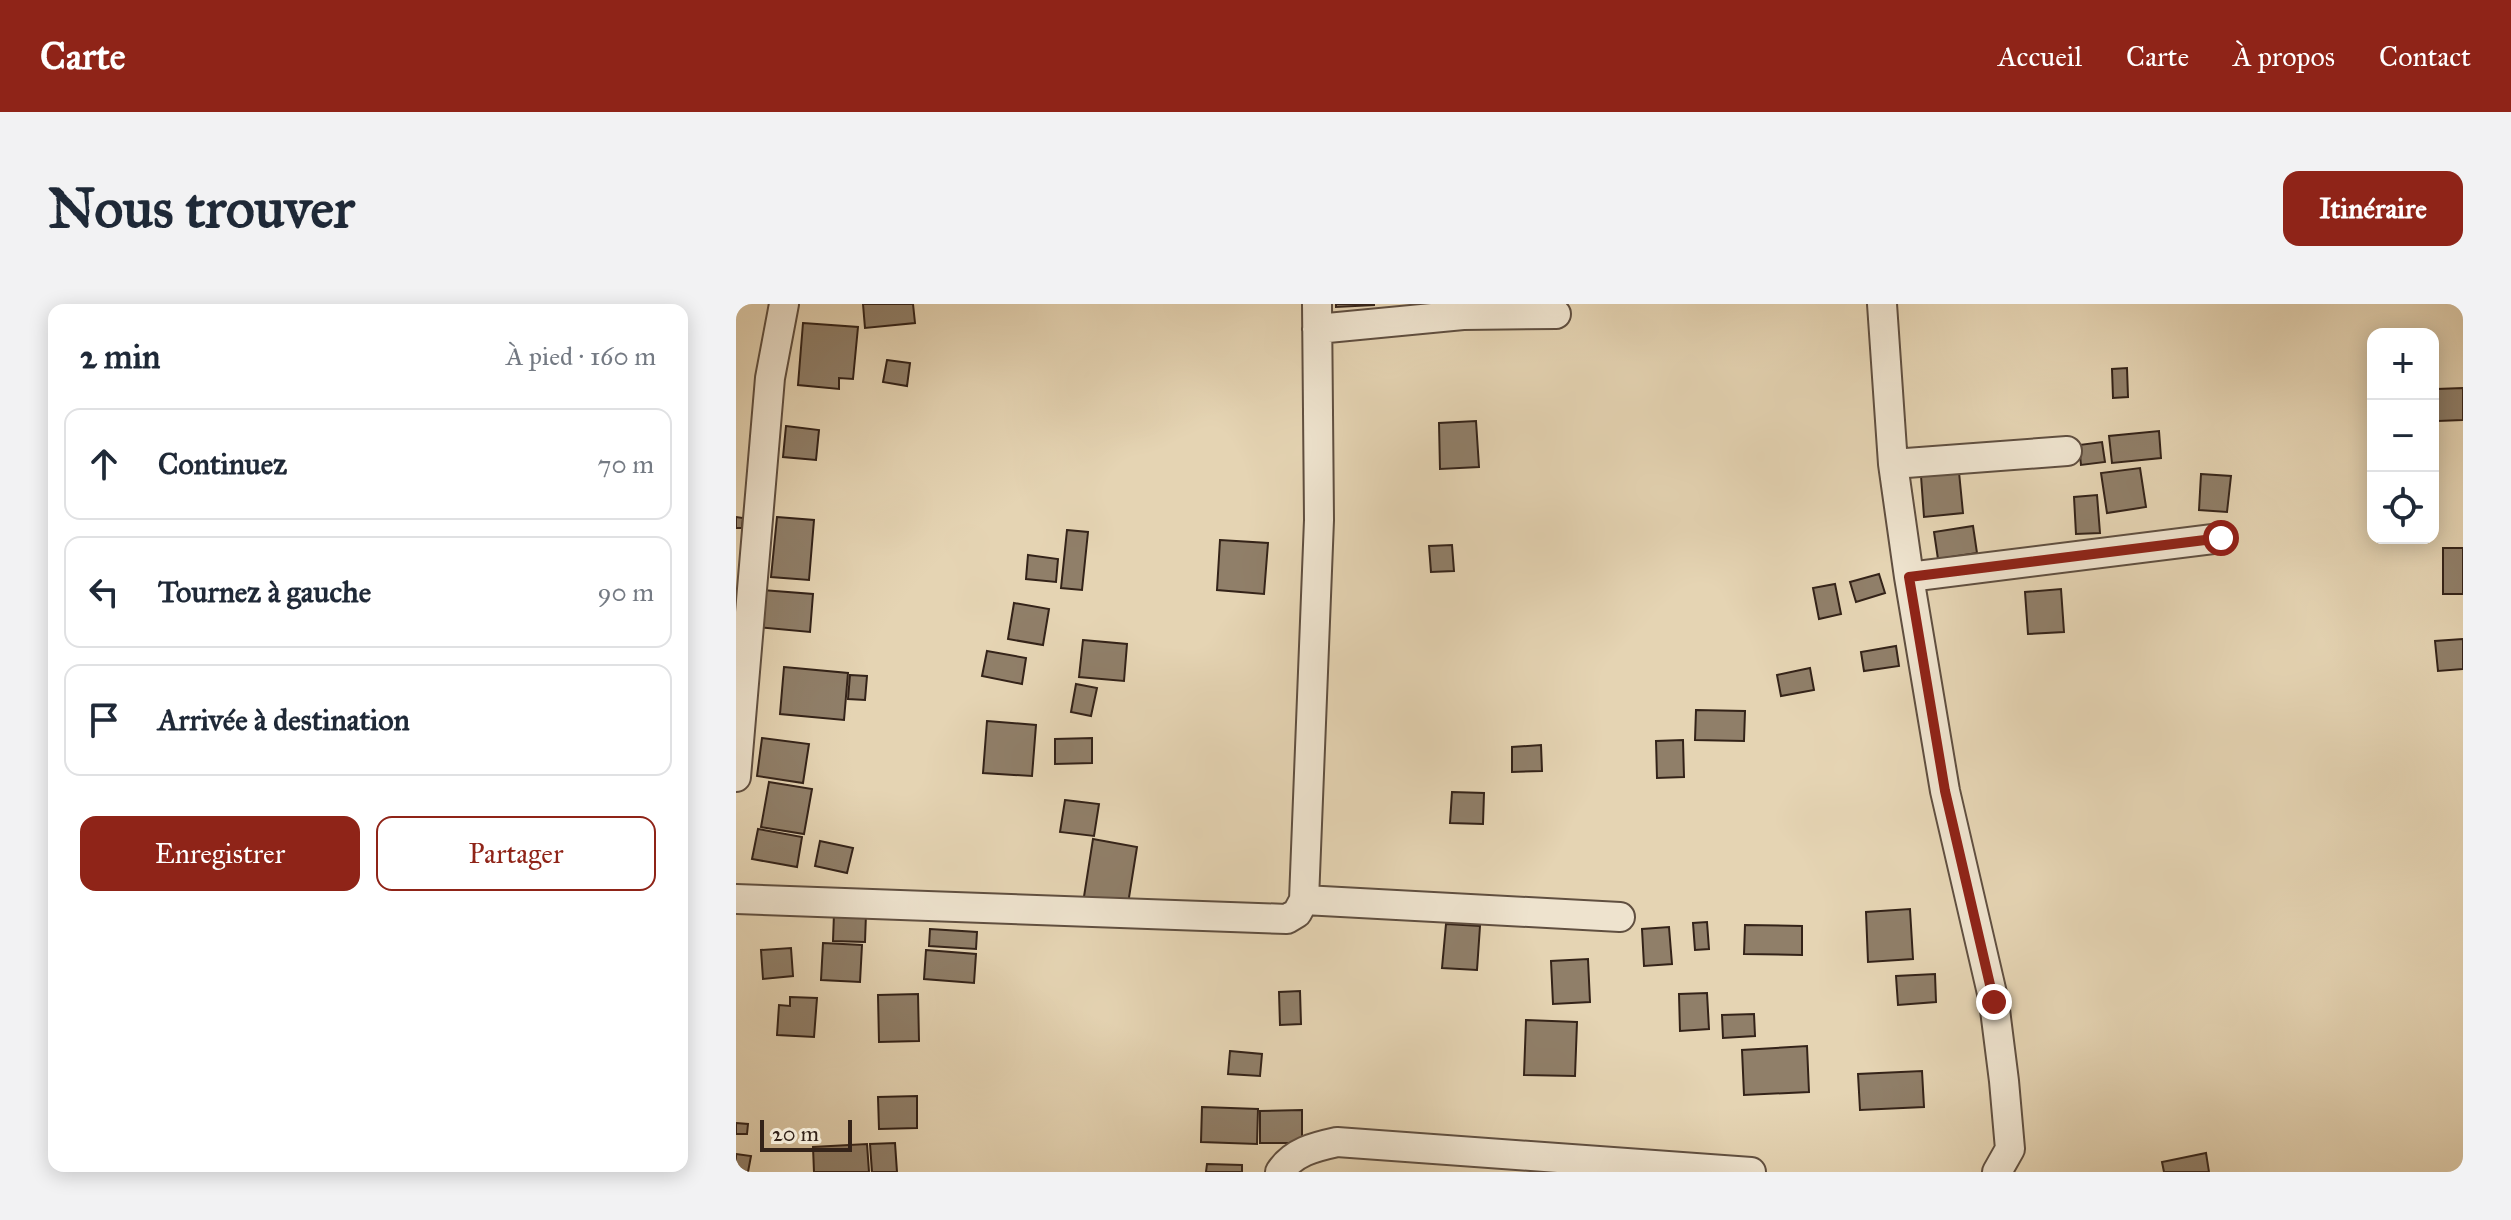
<!DOCTYPE html>
<html lang="fr">
<meta charset="utf-8">
<style>
:root{--surface:#fff;--page:#f2f2f3;--text:#1f2937;--muted:#747a83;--line:#e0e1e3;--accent:#8f2418}
body{margin:0;font-family:"IM FELL Great Primer",serif;background:var(--page);color:var(--text)}
.controls{position:absolute;right:24px;top:24px;display:grid;overflow:hidden;border-radius:16px;box-shadow:0 4px 20px #0003}
.controls button{width:72px;height:72px;display:grid;place-items:center;padding:0;border:0;border-bottom:2px solid var(--line);background:var(--surface);color:var(--text);font:40px sans-serif}
.scale{position:absolute;left:24px;bottom:20px;width:92px;box-sizing:border-box;padding-left:8px;border:4px solid #342319;border-top:0;font-size:22px;line-height:28px;white-space:nowrap;color:#342319;-webkit-text-stroke:6px #eee3ce;paint-order:stroke}
.stop{position:absolute;width:24px;height:24px;margin:-18px;border:6px solid #8f2418;border-radius:50%;background:#fff}
.stop.end{background:#8f2418;border-color:#fff;box-shadow:0 2px 8px #0008}
.list{margin:0;padding:0;list-style:none}
h2{display:flex;justify-content:space-between;align-items:center;height:104px;margin:0;padding:0 32px;font-size:34px}
h2 small{font-size:26px;font-weight:400;color:var(--muted)}
.list li{display:grid;grid-template-columns:52px 1fr auto;gap:24px;align-items:center;box-sizing:border-box;height:112px;margin:0 16px 16px;padding:0 16px;border:2px solid var(--line);border-radius:16px}
.list b{display:block;font-size:30px;white-space:nowrap}
.list em{font-size:26px;font-style:normal;color:var(--muted)}
.actions{display:flex;gap:16px;padding:24px 32px}
.actions a{flex:1;padding:18px 0;border:2px solid var(--accent);border-radius:16px;text-align:center;font-size:28px;color:var(--accent)}
.actions .main{background:var(--accent);color:#fff}
.icon{flex:none;width:44px;height:44px;fill:none;stroke:currentColor;stroke-width:2;stroke-linecap:round;stroke-linejoin:round}
.map{position:relative;flex:none;width:1727px;height:868px;overflow:hidden;border-radius:16px}
header{display:flex;align-items:center;gap:48px;box-sizing:border-box;height:112px;padding:0 40px;background:var(--accent);color:#fff}
header strong{font-size:38px}
nav{display:flex;gap:44px;margin-inline-start:auto;font-size:28px}
.intro{display:flex;align-items:center;justify-content:space-between;box-sizing:border-box;height:192px;padding:0 48px}
h1{margin:0;font-size:56px}
.button{padding:20px 36px;border-radius:16px;background:var(--accent);color:#fff;font-size:28px;font-weight:700}
main{display:flex;gap:48px;padding:0 48px}
aside{flex:1;background:var(--surface);border-radius:16px;box-shadow:0 4px 20px #0003}
.map>svg:first-child{display:block}
.building{fill:#907f69;stroke:#342319;stroke-width:2}
.lines{fill:none;stroke-linecap:round;stroke-linejoin:round}
.street-casing{stroke:#604f40;stroke-width:32}
.street{stroke:#eee3ce;stroke-width:28}
.route{stroke:#8f2418;stroke-width:10}
</style>
<header>
<strong>Carte</strong>
<nav><a>Accueil</a><a>Carte</a><a>À propos</a><a>Contact</a></nav>
</header>
<div class="intro"><h1>Nous trouver</h1><a class="button">Itinéraire</a></div>
<main>
<aside>
<h2>2 min<small>À pied · 160 m</small></h2>
<ul class="list">
<li><svg class="icon" aria-label="ahead" viewBox="0 0 24 24"><path d="M12 20V5M6 11l6-6 6 6"/></svg><div><b>Continuez</b></div><em>70 m</em></li>
<li><svg class="icon" aria-label="left" viewBox="0 0 24 24"><path d="M17 20v-9H6M10 6l-5 5 5 5"/></svg><div><b>Tournez à gauche</b></div><em>90 m</em></li>
<li><svg class="icon" aria-label="arrive" viewBox="0 0 24 24"><path d="M6 21V4h12l-3 4 3 4H6"/></svg><div><b>Arrivée à destination</b></div></li>
</ul>
<div class="actions"><a class="main">Enregistrer</a><a>Partager</a></div>
</aside>
<div class="map">
<svg width="1727" height="868" viewBox="0 0 1727 868">
<rect width="100%" height="100%" fill="#e5d4b3"/>
<filter id="stains"><feTurbulence type="fractalNoise" baseFrequency=".0025" numOctaves="4"/><feColorMatrix values="0 0 0 0 .2 0 0 0 0 .09 0 0 0 0 .02 0 0 0 .5 -.17"/></filter>
<radialGradient id="worn" r=".72"><stop offset=".6" stop-color="#630" stop-opacity="0"/><stop offset="1" stop-color="#630" stop-opacity=".3"/></radialGradient>
<path class="building" d="M 127,0 L 177,0 L 179,19 L 129,24 Z
M 600,0 L 638,0 L 638,1 L 600,3 Z
M 67,19 L 122,23 L 117,75 L 103,74 L 103,85 L 62,81 Z
M 151,56 L 174,59 L 171,82 L 147,78 Z
M 1391,64 L 1392,93 L 1377,94 L 1376,65 Z
M 1727,84 L 1727,116 L 1702,117 L 1701,85 Z
M 740,117 L 743,163 L 704,165 L 703,119 Z
M 50,122 L 83,126 L 80,156 L 47,153 Z
M 1423,127 L 1425,154 L 1376,159 L 1373,132 Z
M 1366,138 L 1369,158 L 1345,161 L 1343,141 Z
M 1404,164 L 1410,203 L 1371,209 L 1365,169 Z
M 1223,168 L 1227,209 L 1188,213 L 1185,172 Z
M 1465,170 L 1495,172 L 1491,208 L 1463,206 Z
M 1361,191 L 1364,229 L 1340,230 L 1338,193 Z
M 0,213 L 7,214 L 6,224 L 0,224 Z
M 41,213 L 78,216 L 73,276 L 35,273 Z
M 1237,222 L 1241,249 L 1202,255 L 1198,228 Z
M 331,226 L 352,228 L 346,286 L 325,284 Z
M 484,236 L 532,239 L 528,290 L 481,286 Z
M 716,241 L 718,267 L 695,268 L 693,242 Z
M 1707,244 L 1727,244 L 1727,290 L 1707,290 Z
M 292,251 L 322,255 L 320,278 L 290,275 Z
M 1143,270 L 1149,289 L 1120,298 L 1114,278 Z
M 1099,280 L 1105,310 L 1083,315 L 1077,284 Z
M 1325,285 L 1328,328 L 1292,330 L 1289,288 Z
M 25,286 L 77,290 L 74,328 L 21,323 Z
M 278,299 L 313,305 L 307,341 L 272,335 Z
M 1727,335 L 1727,365 L 1702,367 L 1699,337 Z
M 347,336 L 391,340 L 388,377 L 343,373 Z
M 1160,342 L 1163,362 L 1128,367 L 1125,348 Z
M 251,347 L 290,354 L 286,380 L 246,372 Z
M 48,363 L 112,369 L 108,416 L 44,410 Z
M 1074,364 L 1078,386 L 1045,392 L 1041,371 Z
M 114,371 L 131,372 L 129,396 L 112,395 Z
M 340,380 L 361,384 L 355,412 L 335,408 Z
M 960,406 L 1009,407 L 1008,437 L 959,436 Z
M 251,417 L 300,421 L 296,472 L 247,469 Z
M 26,434 L 73,440 L 67,479 L 21,472 Z
M 356,434 L 356,459 L 319,460 L 319,435 Z
M 947,436 L 948,473 L 921,474 L 920,437 Z
M 805,441 L 806,467 L 776,468 L 776,443 Z
M 33,478 L 76,485 L 68,530 L 25,523 Z
M 716,488 L 748,489 L 747,520 L 714,519 Z
M 329,496 L 363,500 L 358,532 L 324,528 Z
M 22,525 L 66,533 L 61,563 L 16,555 Z
M 357,535 L 401,543 L 391,606 L 347,599 Z
M 84,537 L 117,544 L 111,569 L 79,562 Z
M 1174,605 L 1177,655 L 1132,658 L 1130,608 Z
M 98,609 L 130,610 L 129,638 L 97,637 Z
M 971,618 L 973,645 L 959,646 L 957,619 Z
M 710,620 L 744,622 L 741,666 L 706,664 Z
M 1009,621 L 1066,622 L 1066,651 L 1008,650 Z
M 933,623 L 936,660 L 908,662 L 906,625 Z
M 194,625 L 241,628 L 240,645 L 193,642 Z
M 87,639 L 126,641 L 124,678 L 85,676 Z
M 55,644 L 57,672 L 27,675 L 25,646 Z
M 190,646 L 240,650 L 238,679 L 188,675 Z
M 852,655 L 854,698 L 817,700 L 815,657 Z
M 1199,670 L 1200,698 L 1162,701 L 1160,672 Z
M 564,687 L 565,720 L 544,721 L 543,688 Z
M 971,689 L 973,725 L 944,727 L 943,690 Z
M 182,690 L 183,737 L 143,738 L 142,691 Z
M 54,693 L 81,694 L 78,733 L 41,731 L 43,701 L 54,702 Z
M 1018,710 L 1019,732 L 987,734 L 986,711 Z
M 790,716 L 841,718 L 839,772 L 788,771 Z
M 1071,742 L 1073,788 L 1008,791 L 1006,746 Z
M 494,747 L 526,750 L 524,772 L 492,770 Z
M 1186,767 L 1188,803 L 1124,806 L 1122,770 Z
M 181,792 L 181,824 L 143,825 L 142,793 Z
M 466,803 L 522,805 L 521,840 L 465,838 Z
M 566,806 L 566,839 L 524,839 L 524,807 Z
M 0,819 L 12,820 L 11,830 L 0,830 Z
M 159,839 L 161,868 L 136,868 L 134,840 Z
M 131,840 L 133,868 L 78,868 L 77,843 Z
M 1470,849 L 1473,868 L 1428,868 L 1426,858 Z
M 0,850 L 15,852 L 12,868 L 0,868 Z
M 471,860 L 506,861 L 506,868 L 470,868 Z"/>
<g class="lines">
<g class="street-casing">
<path id="street" d="M 1146,0 L 1157,160 L 1173,273 L 1209,487 L 1258,698 L 1268,777 L 1274,845 L 1261,868
M 581,25 L 727,11 L 820,10
M 1157,160 L 1331,147
M 1173,273 L 1485,234
M 0,473 L 34,74 L 48,0
M 0,595 L 551,615 L 561,609 L 568,596 L 583,216 L 581,0
M 568,596 L 884,613
M 544,868 C 557,848 578,843 601,838 L 1015,868"/>
</g>
<use href="#street" class="street"/>
</g>
<g class="lines">
<path class="route" d="M 1258,698 L 1209,487 L 1173,273 L 1485,234"/>
</g>
<rect width="100%" height="100%" filter="url(#stains)"/>
<rect width="100%" height="100%" fill="url(#worn)"/>
</svg>
<div class="controls">
<button>+</button>
<button>−</button>
<button><svg class="icon" aria-label="locate" viewBox="0 0 24 24"><circle cx="12" cy="12" r="6"/><path d="M12 2v4M12 18v4M2 12h4M18 12h4"/></svg></button>
</div>
<div class="scale">20 m</div>
<div class="stop" style="left:1485px;top:234px"></div>
<div class="stop end" style="left:1258px;top:698px"></div>
</div>
</main>
